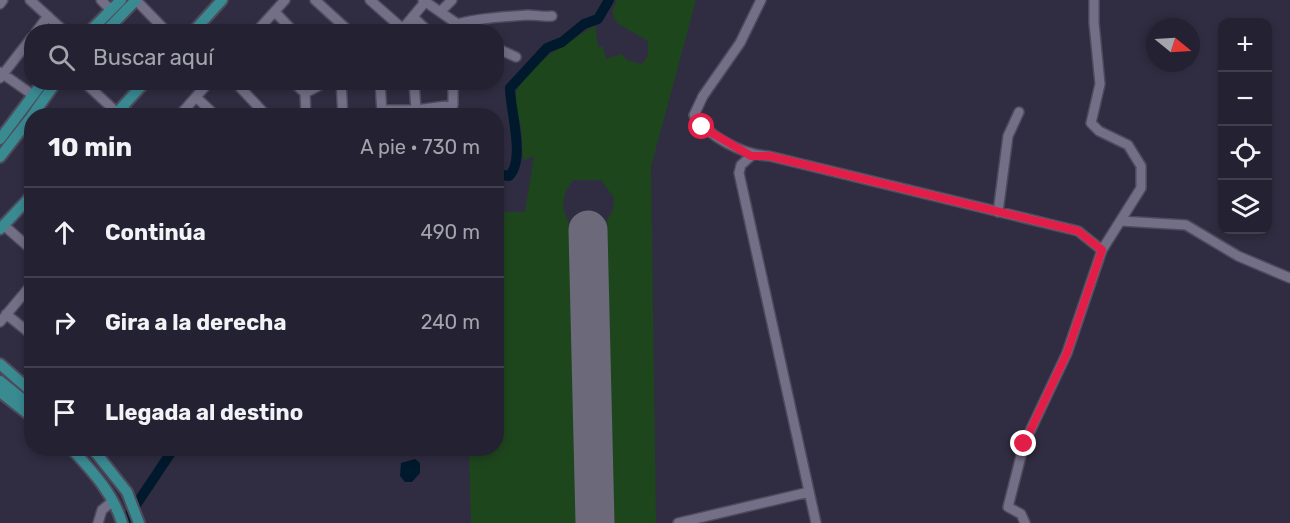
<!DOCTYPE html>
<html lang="es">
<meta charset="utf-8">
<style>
:root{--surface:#242232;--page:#302f3e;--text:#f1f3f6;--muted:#a3a4ac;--line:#413f4d}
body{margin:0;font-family:Rubik,sans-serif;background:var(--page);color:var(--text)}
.controls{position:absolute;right:18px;top:18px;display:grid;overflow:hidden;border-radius:12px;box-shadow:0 3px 9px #0003}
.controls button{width:54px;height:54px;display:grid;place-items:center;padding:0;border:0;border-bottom:2px solid var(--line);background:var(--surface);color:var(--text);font:30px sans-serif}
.compass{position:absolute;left:1146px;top:18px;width:54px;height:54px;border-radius:50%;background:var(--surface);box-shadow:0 3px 9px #0003;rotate:108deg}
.stop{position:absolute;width:18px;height:18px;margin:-14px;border:4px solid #e11d48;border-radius:50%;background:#fff}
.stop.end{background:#e11d48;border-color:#fff;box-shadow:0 2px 6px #0008}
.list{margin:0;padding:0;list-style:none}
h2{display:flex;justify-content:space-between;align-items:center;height:78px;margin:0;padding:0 24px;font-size:26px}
h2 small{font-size:20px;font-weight:400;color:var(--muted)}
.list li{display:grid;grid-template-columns:39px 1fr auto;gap:18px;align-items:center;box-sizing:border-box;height:90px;padding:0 24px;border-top:2px solid var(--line)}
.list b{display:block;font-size:22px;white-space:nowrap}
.list em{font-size:20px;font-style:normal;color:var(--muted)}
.icon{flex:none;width:33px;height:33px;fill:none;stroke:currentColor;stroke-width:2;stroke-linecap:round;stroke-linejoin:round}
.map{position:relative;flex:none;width:1290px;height:523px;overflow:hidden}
.search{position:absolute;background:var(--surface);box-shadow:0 3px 9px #0003;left:24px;top:24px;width:480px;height:66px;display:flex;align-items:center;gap:15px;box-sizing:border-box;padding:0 21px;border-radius:24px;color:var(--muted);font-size:22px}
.panel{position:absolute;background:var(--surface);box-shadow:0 3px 9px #0003;left:24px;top:108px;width:480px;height:348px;border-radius:24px}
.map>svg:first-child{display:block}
.green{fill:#1e461d}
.water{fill:#00192d}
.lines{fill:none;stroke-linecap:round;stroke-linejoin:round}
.river{stroke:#00192d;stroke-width:10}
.runway{stroke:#6c697b;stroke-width:39}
.minor-casing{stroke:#4d4a5b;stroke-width:12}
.major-casing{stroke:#4d4a5b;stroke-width:14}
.minor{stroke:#726f87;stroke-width:9}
.major{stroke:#3a8a92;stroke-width:10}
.route{stroke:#e11d48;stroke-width:8}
</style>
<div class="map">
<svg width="1290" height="523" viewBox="0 0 1290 523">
<rect width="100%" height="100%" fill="#302d42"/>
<path class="green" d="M 617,0 L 696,0 L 651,167 L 656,523 L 612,523 L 605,224 L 613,210 L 614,198 L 601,180 L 573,180 C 561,197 561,206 570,225 L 577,523 L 471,523 L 469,449 L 496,448 L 497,212 L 525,212 L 534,156 L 524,160 C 521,150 523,138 521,128 C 520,118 514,110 515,100 C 518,67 571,42 595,25 L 598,47 L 603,47 L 606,59 L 622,54 L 627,60 L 642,64 L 648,56 L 648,41 L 617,23 L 612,12 Z"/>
<path class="water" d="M 415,459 L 420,463 L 420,473 L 412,482 L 405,482 L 400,476 L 401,463 Z"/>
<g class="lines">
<path class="river" d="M 496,174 L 509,176 C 526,160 510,110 510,88 L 547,48 L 562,42 L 584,24 L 598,19 L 609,0
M 124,523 L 174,448"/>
<path class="runway" d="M 588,230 L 595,523"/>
<g class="minor-casing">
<path id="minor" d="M 30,0 L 65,32
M 101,0 L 111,10
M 136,0 L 167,32
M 315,0 L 350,32
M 370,0 L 403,29
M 423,0 L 469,32
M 761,0 L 740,43 L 703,96 L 694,115 C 709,137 743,155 769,156 L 1078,231 L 1102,250
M 0,4 L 3,0
M 275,12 L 294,32
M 440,12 L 452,0
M 413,17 L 429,32
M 458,24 C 472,19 512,16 528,15 C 536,15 544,17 552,16
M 36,32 L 48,16
M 256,32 L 285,0
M 400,32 L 425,2
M 496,48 L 516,57
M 0,72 L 33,95
M 0,78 L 32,37
M 84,82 L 112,108
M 235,82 L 267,116
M 293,82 L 305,93 L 306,116
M 341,82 L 343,116
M 380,82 L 382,113
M 414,82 L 416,110
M 305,93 L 326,82
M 196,97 L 216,116
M 122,107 L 132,116
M 382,110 L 416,110 L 453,105 L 453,82
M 179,116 L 209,82
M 751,156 L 741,165 L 739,173 L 816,523
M 998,212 L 1008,136 L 1019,112
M 1121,221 L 1186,225 L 1238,256 L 1290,278
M 8,229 L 32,250
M 6,314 L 32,335
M 0,322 L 32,284
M 98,523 L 102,510 L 113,501
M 678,523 L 809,492
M 1025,523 L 1021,514 L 1008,507 L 1024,444 L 1067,353 L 1102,250 L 1141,188 L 1141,166 L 1128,145 L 1099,131 L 1091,123 L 1100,84 L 1094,23 L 1094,0"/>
</g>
<g class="major-casing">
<path id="major" d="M 89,32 L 121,0
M 105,32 L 136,0
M 193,32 L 222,0
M 32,116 L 56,82
M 114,116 L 145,82
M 0,139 L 43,82
M 0,157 L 32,116
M 0,229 L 32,195
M 0,364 L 32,392
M 0,381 L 32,407
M 0,392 L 32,417
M 71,448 C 92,471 113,493 122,523
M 92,448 L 127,492 L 139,523"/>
</g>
<use href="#minor" class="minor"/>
<use href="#major" class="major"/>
</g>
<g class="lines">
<path class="route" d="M 702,127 L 751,156 L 769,156 L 1078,231 L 1102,250 L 1067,353 L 1024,444"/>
</g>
</svg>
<div class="controls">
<button>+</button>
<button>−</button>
<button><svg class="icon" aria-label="locate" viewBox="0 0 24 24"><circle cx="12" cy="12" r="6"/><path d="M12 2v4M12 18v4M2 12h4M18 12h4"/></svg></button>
<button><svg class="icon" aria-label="layers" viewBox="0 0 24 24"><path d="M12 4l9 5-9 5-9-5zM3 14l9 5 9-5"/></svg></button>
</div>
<svg class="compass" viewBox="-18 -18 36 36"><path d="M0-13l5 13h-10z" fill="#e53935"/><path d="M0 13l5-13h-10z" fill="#a3a4ac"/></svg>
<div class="stop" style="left:702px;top:127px"></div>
<div class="stop end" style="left:1024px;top:444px"></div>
<div class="search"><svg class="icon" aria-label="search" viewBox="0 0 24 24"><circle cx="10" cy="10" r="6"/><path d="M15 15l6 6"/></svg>Buscar aquí</div>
<section class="panel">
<h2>10 min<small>A pie · 730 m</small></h2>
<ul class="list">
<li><svg class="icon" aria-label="ahead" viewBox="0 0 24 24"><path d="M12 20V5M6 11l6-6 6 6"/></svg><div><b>Continúa</b></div><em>490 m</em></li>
<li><svg class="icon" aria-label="right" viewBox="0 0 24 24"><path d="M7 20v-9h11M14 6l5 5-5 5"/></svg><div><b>Gira a la derecha</b></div><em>240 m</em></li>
<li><svg class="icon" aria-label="arrive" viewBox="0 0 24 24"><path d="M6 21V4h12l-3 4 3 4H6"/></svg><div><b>Llegada al destino</b></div></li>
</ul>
</section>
</div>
